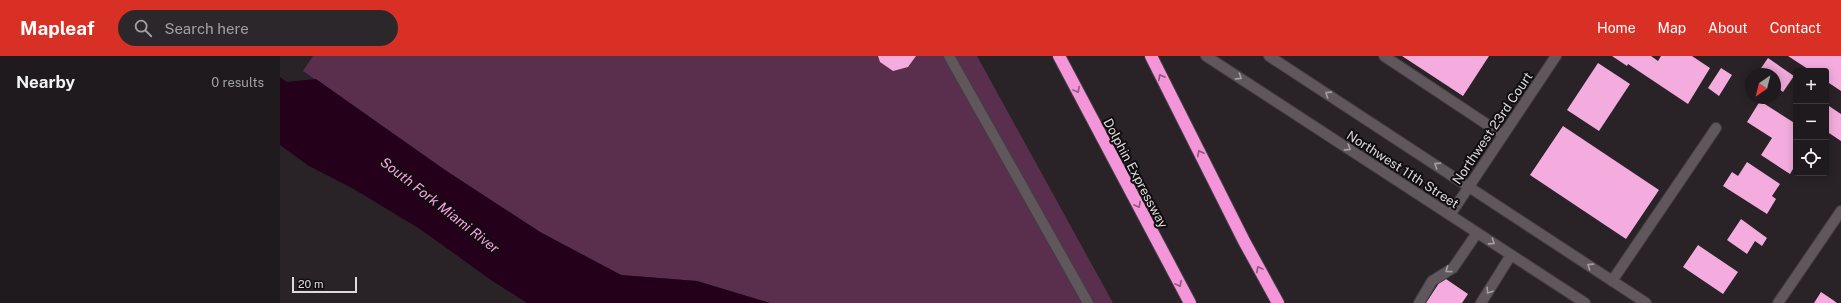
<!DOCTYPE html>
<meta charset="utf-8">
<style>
:root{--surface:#1f1a1d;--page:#2c272a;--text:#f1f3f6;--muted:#a1a1a4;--line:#3c383b;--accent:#d93025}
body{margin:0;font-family:"Public Sans",sans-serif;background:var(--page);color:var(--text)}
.controls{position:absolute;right:12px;top:12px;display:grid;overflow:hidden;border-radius:4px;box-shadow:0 2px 10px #0003}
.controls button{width:36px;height:36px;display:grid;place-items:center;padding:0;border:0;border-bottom:1px solid var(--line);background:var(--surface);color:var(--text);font:20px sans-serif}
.compass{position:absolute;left:1465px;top:12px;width:36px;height:36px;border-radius:50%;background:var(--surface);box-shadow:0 2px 10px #0003;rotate:215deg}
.scale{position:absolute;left:12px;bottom:10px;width:65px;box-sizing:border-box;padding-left:4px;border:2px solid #ded9dc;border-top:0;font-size:11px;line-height:14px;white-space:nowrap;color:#ded9dc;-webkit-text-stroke:3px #100d0f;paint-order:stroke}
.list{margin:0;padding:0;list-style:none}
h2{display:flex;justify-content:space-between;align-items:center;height:52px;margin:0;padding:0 16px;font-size:17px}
h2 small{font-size:13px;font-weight:400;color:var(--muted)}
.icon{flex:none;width:22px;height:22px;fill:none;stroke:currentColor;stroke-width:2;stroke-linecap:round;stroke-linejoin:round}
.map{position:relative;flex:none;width:1561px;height:247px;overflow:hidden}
header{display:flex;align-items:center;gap:24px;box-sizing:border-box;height:56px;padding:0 20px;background:var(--accent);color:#fff}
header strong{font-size:19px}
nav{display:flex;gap:22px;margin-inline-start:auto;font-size:14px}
.search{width:280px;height:36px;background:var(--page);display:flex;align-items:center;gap:10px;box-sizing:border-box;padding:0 14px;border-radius:22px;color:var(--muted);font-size:15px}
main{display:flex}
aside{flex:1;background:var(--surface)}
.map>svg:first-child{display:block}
.green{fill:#5a2f4e}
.water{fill:#24001b}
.building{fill:#f4acde}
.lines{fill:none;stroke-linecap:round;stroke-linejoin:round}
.minor-casing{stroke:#433d41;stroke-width:12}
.highway-casing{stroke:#433d41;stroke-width:14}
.minor{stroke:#5f575c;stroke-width:10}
.highway{stroke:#f494d9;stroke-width:12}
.oneway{stroke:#8d577e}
.oneway2{stroke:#a59ea2}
.labels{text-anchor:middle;stroke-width:4;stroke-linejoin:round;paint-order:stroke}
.street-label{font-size:13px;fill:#ded9dc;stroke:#100d0f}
.water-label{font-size:14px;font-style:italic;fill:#fda0e2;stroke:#100d0f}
</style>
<header>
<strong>Mapleaf</strong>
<div class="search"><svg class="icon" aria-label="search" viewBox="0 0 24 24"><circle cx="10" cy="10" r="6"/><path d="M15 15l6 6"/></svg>Search here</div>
<nav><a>Home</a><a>Map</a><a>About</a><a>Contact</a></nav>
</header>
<main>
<aside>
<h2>Nearby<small>0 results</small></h2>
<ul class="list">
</ul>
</aside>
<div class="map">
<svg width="1561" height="247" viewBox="0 0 1561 247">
<rect width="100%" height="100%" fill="#292227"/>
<path class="green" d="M 33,0 L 697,0 L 833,247 L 490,247 L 417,225 L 341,219 L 260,176 L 165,114 L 23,15 Z"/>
<path class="water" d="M 0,21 L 7,26 L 36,23 L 165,114 L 260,176 L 341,219 L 417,225 L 490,247 L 247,247 L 211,224 L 140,173 L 72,132 L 29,110 L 0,89 Z"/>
<path class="building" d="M 598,0 L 636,0 L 628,11 L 613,15 L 600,6 Z
M 1122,0 L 1209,0 L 1183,40 Z
M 1332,0 L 1371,0 L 1378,5 L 1381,0 L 1412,0 L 1430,12 L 1408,48 L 1348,8 L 1347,10 Z
M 1508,0 L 1561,0 L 1561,35 L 1546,25 L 1546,15 L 1531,15 Z
M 1488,2 L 1514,20 L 1503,36 L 1499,33 L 1496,38 L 1495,37 L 1495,18 L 1477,18 Z
M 1318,7 L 1350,28 L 1319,75 L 1287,54 Z
M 1441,12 L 1452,19 L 1439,40 L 1428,32 Z
M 1480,45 L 1516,68 L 1516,108 L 1510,118 L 1481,99 L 1492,82 L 1467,66 Z
M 1546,48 L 1561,58 L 1561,85 L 1546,75 Z
M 1283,70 L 1379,134 L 1346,183 L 1250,119 Z
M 1467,106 L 1500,128 L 1492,140 L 1496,143 L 1487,158 L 1443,130 L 1452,116 L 1458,120 Z
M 1461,163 L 1487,182 L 1482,190 L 1475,185 L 1467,198 L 1447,184 Z
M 1418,189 L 1458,216 L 1443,238 L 1403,211 Z
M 1163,221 L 1188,238 L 1182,247 L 1146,247 Z
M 1541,236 L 1553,244 L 1557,247 L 1534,247 Z"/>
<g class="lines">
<g class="minor-casing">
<path id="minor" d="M 669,0 L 808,247
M 926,0 L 1305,247
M 989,0 L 1366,247
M 1104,0 L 1223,79
M 1170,159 L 1276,0
M 1332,225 L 1436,72
M 1139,247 L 1152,225 L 1173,212 L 1197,177
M 1201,247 L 1231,199
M 1498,247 L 1561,155"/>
</g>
<g class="highway-casing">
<path id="highway" d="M 779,0 L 910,247
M 871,0 L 964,185 L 998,247"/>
</g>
<use href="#minor" class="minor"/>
<use href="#highway" class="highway"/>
</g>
<defs><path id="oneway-chevron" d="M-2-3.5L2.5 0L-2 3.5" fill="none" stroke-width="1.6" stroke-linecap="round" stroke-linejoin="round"/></defs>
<g class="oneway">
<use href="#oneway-chevron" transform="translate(881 21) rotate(-117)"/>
<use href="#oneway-chevron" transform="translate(797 34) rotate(62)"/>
<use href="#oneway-chevron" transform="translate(920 97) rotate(-117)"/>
<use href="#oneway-chevron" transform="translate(858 149) rotate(62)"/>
<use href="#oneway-chevron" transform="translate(979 213) rotate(-118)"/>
<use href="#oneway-chevron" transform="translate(899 228) rotate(62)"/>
</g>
<g class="oneway2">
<use href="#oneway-chevron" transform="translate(959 21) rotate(33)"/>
<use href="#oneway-chevron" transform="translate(1048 38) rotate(-147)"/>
<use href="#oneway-chevron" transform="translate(1068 92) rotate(33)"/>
<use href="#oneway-chevron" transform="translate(1157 109) rotate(-147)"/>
<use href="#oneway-chevron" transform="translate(1212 186) rotate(33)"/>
<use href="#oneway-chevron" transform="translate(1310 210) rotate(-147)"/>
<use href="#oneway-chevron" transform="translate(1168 214) rotate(144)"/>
<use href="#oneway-chevron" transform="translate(1209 235) rotate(123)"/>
</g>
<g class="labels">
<g class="street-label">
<text transform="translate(1212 72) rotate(-56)" y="5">Northwest 23rd Court</text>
<text transform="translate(1123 113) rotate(33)" y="5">Northwest 11th Street</text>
<text transform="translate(856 117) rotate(62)" y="5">Dolphin Expressway</text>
</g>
<g class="water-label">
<text transform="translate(160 149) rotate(38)" y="5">South Fork Miami River</text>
</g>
</g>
</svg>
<div class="controls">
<button>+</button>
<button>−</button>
<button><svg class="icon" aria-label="locate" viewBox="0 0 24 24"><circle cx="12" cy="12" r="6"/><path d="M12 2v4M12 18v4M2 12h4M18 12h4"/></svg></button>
</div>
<svg class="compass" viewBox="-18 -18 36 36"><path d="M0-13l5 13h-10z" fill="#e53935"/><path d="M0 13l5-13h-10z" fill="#a1a1a4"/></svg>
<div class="scale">20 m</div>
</div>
</main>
